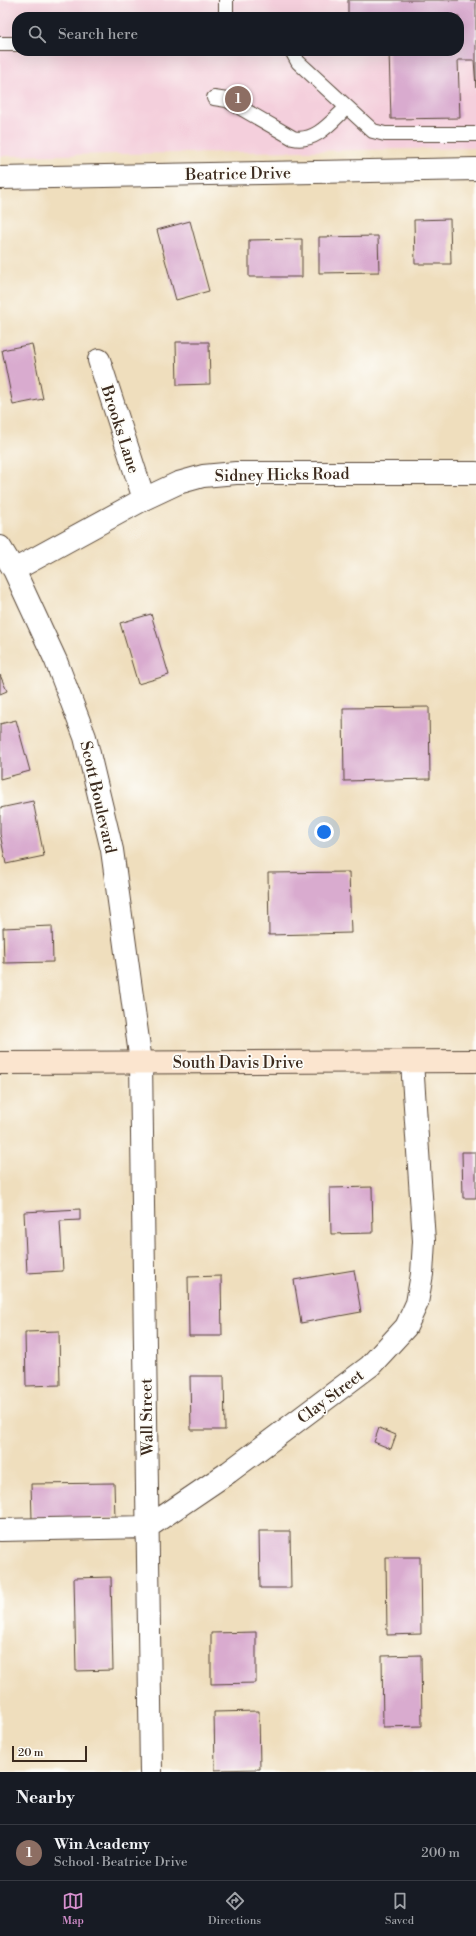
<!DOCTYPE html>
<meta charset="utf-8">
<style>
:root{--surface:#171b24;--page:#20242c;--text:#f1f3f6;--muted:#9ea1a6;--line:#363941;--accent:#d690ce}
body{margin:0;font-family:"Libre Bodoni",serif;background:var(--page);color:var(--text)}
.scale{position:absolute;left:12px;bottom:10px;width:75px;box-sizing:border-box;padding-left:4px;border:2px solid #3b2a1e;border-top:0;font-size:11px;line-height:14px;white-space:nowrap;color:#3b2a1e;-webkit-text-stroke:3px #fdfcf7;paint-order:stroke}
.you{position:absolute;left:324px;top:832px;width:14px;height:14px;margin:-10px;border:3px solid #fff;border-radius:50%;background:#1a73e8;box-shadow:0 0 0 6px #1a73e833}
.badge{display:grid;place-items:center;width:26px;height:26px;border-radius:50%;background:var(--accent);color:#fff;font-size:13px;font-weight:700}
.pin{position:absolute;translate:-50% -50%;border:2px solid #fff;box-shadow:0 1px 4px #0006}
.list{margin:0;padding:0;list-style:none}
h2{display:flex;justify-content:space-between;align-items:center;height:52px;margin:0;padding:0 16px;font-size:17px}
h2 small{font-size:13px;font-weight:400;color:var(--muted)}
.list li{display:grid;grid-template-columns:26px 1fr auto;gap:12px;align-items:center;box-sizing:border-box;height:56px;padding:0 16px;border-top:1px solid var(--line)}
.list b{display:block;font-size:15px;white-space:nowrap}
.list p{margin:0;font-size:13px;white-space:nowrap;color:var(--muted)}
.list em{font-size:13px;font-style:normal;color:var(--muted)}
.icon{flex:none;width:22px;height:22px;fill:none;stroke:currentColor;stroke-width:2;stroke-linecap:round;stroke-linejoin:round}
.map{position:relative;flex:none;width:476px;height:1772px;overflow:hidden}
.search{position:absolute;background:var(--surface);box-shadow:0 4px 16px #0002;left:12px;right:12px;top:12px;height:44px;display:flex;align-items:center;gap:10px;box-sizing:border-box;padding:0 14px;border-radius:16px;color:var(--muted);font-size:15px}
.sheet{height:108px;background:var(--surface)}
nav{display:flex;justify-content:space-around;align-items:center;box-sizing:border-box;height:56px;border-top:1px solid var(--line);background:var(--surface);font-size:11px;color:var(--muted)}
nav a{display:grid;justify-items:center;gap:2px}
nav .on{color:var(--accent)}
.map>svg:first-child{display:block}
.built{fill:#f4cfdc;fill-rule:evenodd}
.building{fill:#d9abcf}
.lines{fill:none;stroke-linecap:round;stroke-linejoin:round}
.lane-casing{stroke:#564536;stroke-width:16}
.street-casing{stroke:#564536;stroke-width:24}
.secondary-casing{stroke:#564536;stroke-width:24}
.lane{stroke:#fff;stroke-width:14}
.street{stroke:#fff;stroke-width:22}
.secondary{stroke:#fbe5cf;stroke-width:22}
.labels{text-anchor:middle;stroke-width:3.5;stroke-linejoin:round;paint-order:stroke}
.street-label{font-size:16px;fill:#3b2a1e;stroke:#fdfcf7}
</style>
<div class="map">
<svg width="476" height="1772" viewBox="0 0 476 1772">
<rect width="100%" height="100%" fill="#fdfcf7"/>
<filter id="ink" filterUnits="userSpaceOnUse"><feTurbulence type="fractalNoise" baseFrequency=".025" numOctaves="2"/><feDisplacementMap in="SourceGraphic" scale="8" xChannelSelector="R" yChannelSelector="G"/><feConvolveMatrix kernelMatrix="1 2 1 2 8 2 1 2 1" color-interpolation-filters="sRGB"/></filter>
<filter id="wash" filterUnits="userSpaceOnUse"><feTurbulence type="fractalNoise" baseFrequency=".012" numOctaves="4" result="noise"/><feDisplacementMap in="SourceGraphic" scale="16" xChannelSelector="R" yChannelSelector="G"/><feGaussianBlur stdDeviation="0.9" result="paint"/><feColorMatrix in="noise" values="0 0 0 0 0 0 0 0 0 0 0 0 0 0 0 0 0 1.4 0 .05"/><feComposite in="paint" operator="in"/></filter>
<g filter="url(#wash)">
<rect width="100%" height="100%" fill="#efdebd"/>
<path class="built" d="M 0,0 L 476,0 L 476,148 L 0,156 ZM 17,17 L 459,17 L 459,51 L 17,51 Z"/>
<g id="blocks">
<path class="building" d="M 348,0 L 476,0 L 476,87 L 474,60 L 458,60 L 460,118 L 391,119 L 389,51 L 459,51 L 459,17 L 348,17 Z
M 450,219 L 451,264 L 415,264 L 414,220 Z
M 190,221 L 209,291 L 176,300 L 157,230 Z
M 378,236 L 379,272 L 319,273 L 319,237 Z
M 302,239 L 302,277 L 249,277 L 249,240 Z
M 176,342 L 209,342 L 210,384 L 177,385 Z
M 32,344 L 43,399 L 13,405 L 2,350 Z
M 151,614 L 169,675 L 138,684 L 120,623 Z
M 0,675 L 7,691 L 0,694 Z
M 429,707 L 430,779 L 344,781 L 343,708 Z
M 16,720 L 30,771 L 0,779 L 0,724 Z
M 33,801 L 44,856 L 6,864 L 0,834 L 0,808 Z
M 349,872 L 351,933 L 269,935 L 268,873 Z
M 52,926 L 53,962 L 4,963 L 3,928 Z
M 462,1152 L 476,1152 L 476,1198 L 463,1198 Z
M 372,1187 L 373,1233 L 331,1234 L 330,1188 Z
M 80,1209 L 80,1220 L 60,1221 L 63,1271 L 27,1273 L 24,1212 Z
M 354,1270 L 361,1312 L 301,1323 L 294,1280 Z
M 221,1276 L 222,1336 L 189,1336 L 188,1277 Z
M 59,1331 L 60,1385 L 26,1386 L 25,1332 Z
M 190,1376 L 224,1376 L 225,1430 L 191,1430 Z
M 379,1428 L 396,1435 L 391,1449 L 374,1442 Z
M 114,1483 L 115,1518 L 32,1519 L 31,1484 Z
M 259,1531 L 290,1531 L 291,1588 L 260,1588 Z
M 386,1557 L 420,1557 L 421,1634 L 387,1635 Z
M 111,1577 L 113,1670 L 76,1671 L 74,1578 Z
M 256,1632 L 256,1683 L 211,1684 L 211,1633 Z
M 421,1655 L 422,1726 L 383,1727 L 382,1656 Z
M 259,1711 L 260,1769 L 215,1770 L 214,1712 Z"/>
</g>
</g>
<g filter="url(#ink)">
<use href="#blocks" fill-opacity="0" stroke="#564536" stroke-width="1"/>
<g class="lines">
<g class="lane-casing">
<path id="lane" d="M 226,0 L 226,17
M 0,44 L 17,44
M 292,51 L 298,62 L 373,131 L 385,134 L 476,134
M 214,98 L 227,100 L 293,138 C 316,143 332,121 347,107"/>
</g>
<g class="street-casing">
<path id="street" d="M 0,178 L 476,169
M 99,360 L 144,499
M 0,547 L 14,570 L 56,661 L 85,737 L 112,850 L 141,1062 L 151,1772
M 14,570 L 144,499 L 178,483 L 203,476 L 236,473 L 476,473
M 0,1530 L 148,1527 L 229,1472 L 370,1366 L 406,1327 L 417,1303 L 422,1274 L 424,1241 L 412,1062"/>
</g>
<g class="secondary-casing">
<path id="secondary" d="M 0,1063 L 476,1061"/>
</g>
<use href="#lane" class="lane"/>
<use href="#street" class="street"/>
<use href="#secondary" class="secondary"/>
</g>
</g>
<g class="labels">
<g class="street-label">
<text transform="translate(238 173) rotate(-1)" y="6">Beatrice Drive</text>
<text transform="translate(121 429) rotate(72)" y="6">Brooks Lane</text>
<text transform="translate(282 474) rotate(-1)" y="6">Sidney Hicks Road</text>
<text transform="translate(99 797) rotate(77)" y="6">Scott Boulevard</text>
<text x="238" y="1068">South Davis Drive</text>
<text transform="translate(330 1396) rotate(-37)" y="6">Clay Street</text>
<text transform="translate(146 1417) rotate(-91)" y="6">Wall Street</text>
</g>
</g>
</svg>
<div class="scale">20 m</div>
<div class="you"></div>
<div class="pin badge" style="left:238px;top:99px;background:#8d6e63">1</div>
<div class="search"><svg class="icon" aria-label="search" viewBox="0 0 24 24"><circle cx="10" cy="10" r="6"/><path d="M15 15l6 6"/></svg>Search here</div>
</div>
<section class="sheet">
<h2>Nearby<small></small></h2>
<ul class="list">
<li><span class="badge" style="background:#8d6e63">1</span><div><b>Win Academy</b><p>School · Beatrice Drive</p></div><em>200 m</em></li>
</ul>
</section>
<nav>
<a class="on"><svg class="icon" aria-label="map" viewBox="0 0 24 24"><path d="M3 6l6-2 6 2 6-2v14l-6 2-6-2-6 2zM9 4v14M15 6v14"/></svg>Map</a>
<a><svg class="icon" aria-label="directions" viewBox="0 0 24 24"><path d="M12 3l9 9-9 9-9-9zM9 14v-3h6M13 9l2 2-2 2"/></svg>Directions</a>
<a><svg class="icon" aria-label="saved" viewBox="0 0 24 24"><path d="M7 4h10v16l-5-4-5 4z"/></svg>Saved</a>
</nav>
